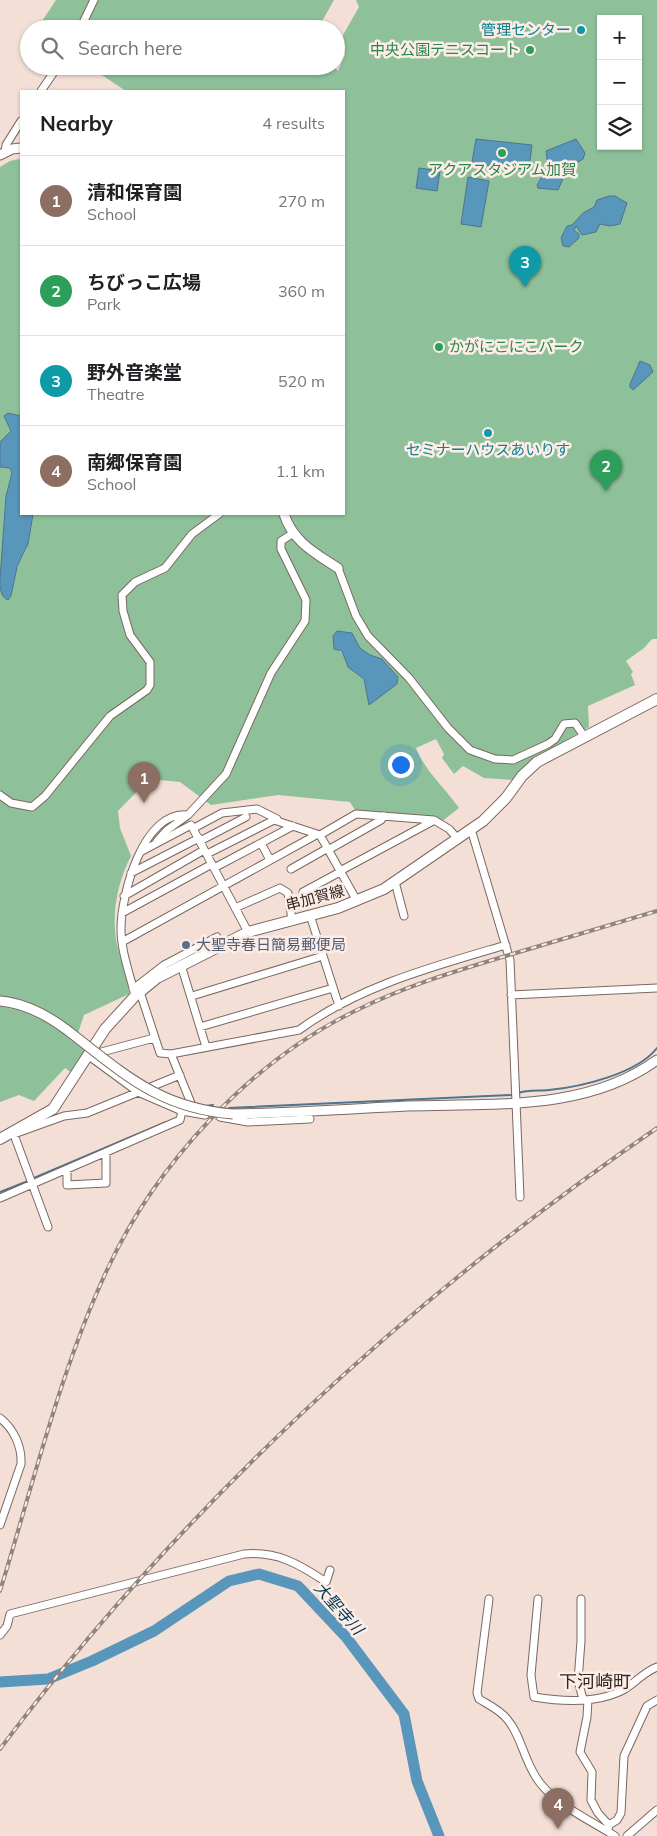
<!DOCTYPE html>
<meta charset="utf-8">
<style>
:root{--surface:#fff;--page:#f2f2f2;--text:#202124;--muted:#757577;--line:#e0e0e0;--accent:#7c3aed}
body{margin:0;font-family:Mulish,"Noto Sans JP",sans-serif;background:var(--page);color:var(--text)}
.controls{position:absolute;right:15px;top:15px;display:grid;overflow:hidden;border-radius:0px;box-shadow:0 1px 4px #0004}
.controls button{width:45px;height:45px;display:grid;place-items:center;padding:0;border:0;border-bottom:1px solid var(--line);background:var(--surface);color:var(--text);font:25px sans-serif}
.you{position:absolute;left:400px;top:764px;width:18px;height:18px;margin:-12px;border:4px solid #fff;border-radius:50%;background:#1a73e8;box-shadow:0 0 0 8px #1a73e833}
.badge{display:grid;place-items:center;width:32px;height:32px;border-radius:50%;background:var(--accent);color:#fff;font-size:16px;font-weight:700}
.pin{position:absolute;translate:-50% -41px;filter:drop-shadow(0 1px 2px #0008)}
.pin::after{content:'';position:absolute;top:26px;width:18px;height:15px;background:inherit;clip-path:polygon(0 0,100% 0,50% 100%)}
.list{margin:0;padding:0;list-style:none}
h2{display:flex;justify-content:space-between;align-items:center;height:65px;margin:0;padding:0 20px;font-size:21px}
h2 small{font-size:16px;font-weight:400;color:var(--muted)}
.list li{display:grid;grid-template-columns:32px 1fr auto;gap:15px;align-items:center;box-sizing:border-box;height:90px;padding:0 20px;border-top:1px solid var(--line)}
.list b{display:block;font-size:19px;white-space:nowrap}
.list p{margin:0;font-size:16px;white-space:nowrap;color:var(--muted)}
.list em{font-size:16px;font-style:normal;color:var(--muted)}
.icon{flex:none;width:28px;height:28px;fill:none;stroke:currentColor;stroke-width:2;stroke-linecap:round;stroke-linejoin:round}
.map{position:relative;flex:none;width:657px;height:1836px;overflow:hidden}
.search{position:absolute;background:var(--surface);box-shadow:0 1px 4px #0004;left:20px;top:20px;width:325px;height:55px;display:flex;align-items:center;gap:12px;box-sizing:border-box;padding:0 18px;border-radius:28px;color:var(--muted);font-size:19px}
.panel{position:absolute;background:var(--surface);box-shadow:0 1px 4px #0004;left:20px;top:90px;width:325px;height:425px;border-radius:0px}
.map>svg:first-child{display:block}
.green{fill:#8ec19a;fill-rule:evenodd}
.water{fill:#5896bb;stroke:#4c758e}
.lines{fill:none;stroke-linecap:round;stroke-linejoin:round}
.stream{stroke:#4c758e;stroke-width:2}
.river{stroke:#5896bb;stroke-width:11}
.minor-tunnel{stroke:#ccbab2;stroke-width:7;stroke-dasharray:7 3.5;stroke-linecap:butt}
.minor-casing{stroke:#7a6861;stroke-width:9}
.tertiary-casing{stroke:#7a6861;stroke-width:11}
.secondary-casing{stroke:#7a6861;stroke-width:12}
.minor{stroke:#fff;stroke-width:7}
.tertiary{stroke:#fff;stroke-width:9}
.secondary{stroke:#fff;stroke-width:10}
.rail-casing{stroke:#91837d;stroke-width:4}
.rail{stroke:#fdede6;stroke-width:2;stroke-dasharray:5.5;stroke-linecap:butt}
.tertiary-bridge-casing{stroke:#7a6861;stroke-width:11;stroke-linecap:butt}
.tertiary-bridge{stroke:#fff;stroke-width:9}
.culture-dot{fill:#0f9aa8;stroke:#fdede6;stroke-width:2}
.leisure-dot{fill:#2e9e5b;stroke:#fdede6;stroke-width:2}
.service-dot{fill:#5c6f8a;stroke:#fdede6;stroke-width:2}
.labels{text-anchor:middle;stroke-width:5;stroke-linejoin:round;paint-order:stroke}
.culture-label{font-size:15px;fill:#0d838f;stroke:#fdede6;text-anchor:end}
.leisure-label{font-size:15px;fill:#27864d;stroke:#fdede6;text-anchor:end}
.street-label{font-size:15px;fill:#2f2724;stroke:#fdede6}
.service-label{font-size:15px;fill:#4e5e75;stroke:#fdede6;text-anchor:start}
.water-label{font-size:16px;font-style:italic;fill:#003650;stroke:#fdede6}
.quarter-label{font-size:18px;fill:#2f2724;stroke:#fdede6}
</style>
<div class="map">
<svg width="657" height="1836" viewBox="0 0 657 1836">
<rect width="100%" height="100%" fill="#f3dfd6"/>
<path class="green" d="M 56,0 L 334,0 L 321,23 L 321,29 L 37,29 Z
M 356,0 L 657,0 L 657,639 L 652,639 L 644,648 L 626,661 L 633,672 L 631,674 L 635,685 L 588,706 L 589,727 L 535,758 L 513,780 L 484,778 L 463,766 L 454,774 L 442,758 L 444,754 L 436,739 L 416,748 C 425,771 445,788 459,808 L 441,822 L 383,813 L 356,812 L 350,802 L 278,795 L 211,805 L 180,782 L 149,779 L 118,811 L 120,828 L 131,856 C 117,883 111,915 117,945 C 121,962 129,978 129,994 L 84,1015 L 75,1042 L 85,1050 L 72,1073 L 65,1068 L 34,1101 L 19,1095 L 0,1102 L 0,467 L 10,468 L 12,473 L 7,492 L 0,579 L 0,586 L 6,599 L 9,599 L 16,570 L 26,550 L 33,514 L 344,514 L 344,91 L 126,91 L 88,66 L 333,66 L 338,71 L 345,55 L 343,35 L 359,7 ZM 601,19 L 638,19 L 638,146 L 601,146 ZM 337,631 L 352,633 L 360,648 L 370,655 L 382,659 L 398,677 L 397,684 L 369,704 L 364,679 L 348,666 L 343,653 L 338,650 Z
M 19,159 L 21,161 L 21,416 L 8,413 L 4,416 L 11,431 L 0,442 L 0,167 L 10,161 Z"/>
<path class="water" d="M 476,139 L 532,145 L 529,169 L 500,168 L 472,162 Z
M 576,139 L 585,153 L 583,159 L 568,168 L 558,190 L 538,188 L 537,185 L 548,167 L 546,151 Z
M 419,168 L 440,171 L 437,191 L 416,188 Z
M 468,177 L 489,181 L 481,227 L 461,224 Z
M 609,196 L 615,196 L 627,203 L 620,224 L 610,226 L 600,224 L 596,232 L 582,235 L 576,226 L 574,230 L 579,234 L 579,238 L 569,247 L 563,246 L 561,238 L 567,226 L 572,225 L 583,213 L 594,207 L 597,200 Z
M 640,361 L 650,365 L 653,372 L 633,390 L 630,387 L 630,384 Z
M 8,413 L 21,416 L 21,514 L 33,514 L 28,544 L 17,567 L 11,596 L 8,600 C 0,597 0,587 0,579 L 6,496 L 12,473 L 10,468 L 0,467 L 0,442 L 11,431 L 4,416 Z
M 337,631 L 352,633 L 360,648 L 370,655 L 382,659 L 398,677 L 397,684 L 369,705 L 364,679 L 348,667 L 342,651 L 334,649 L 333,636 Z"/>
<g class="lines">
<path class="stream" d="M 518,1093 C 527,1090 539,1091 549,1090 C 580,1087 637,1074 657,1048
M 206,1106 L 213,1105
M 229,1108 L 512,1095
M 34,1178 L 166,1122
M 0,1192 L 28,1181"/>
<path class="river" d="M 0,1682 L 48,1679 L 92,1661 L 154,1631 L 229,1581 L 259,1574 L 298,1586 L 346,1637 L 404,1714 L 417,1781 L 439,1836"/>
<path class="minor-tunnel" d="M 205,1115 L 220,1117"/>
<g class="minor-casing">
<path id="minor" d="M 80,29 L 94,0
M 41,91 L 58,66
M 5,152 L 6,145 L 21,121
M 338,568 L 356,616 L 368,636 L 409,678 L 448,728 L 470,750 L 495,759 L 513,760 L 548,744 L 555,739 L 564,724 L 575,723 L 584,736
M 0,795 L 11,803 L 32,807 L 45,796 L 110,716 L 147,690 L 150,685 L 150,662 L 130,635 L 123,611 L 122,595 L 135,582 L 165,568 L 192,534 L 219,514
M 194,828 L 222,813 L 257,809 L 277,819
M 471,829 L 510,960 L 520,1197
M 320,835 L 357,901
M 157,841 L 167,830 L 188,815
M 200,841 L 246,817
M 261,843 L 270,860
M 328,850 L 381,820 L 384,816
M 142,851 L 191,825 L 248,932
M 207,854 L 274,820 L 320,835 L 356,814 L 434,820 L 449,829 L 457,838
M 214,868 L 293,826
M 291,869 L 328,848
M 340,871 L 433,821
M 131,873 L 199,838
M 395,882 L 404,916
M 303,892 L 340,872
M 124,896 L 204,850
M 235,908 L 280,888 L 288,893 L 292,920
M 122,913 L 212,864
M 310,915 L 339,1006
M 122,942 L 316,835
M 181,965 L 206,1047
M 133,989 L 164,965 L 217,937 L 221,944
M 140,992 L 160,1053 L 171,1054 L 299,1030 C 359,986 435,966 506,945
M 511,995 L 657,988
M 135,996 C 130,974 121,952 121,929 C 121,895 143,810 188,815 L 226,774 L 271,673 L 305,621 L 306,600 L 281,549 L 281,541 L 292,534
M 192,996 L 323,956
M 200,1027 L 333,988
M 94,1054 L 154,1038
M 171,1054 L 195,1113
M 182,1111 L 205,1115
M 220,1117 L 248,1122 L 310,1119
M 13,1132 L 48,1227
M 14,1134 L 64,1116 L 87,1113 L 180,1075
M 67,1170 L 67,1185 L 106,1183 L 106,1153
M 0,1198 L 180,1120 L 182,1111 L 138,1092 L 89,1056
M 0,1418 C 14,1429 22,1447 21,1464 L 0,1525
M 489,1599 L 477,1693 L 479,1699 C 489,1705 500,1710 507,1719 C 522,1736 524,1763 540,1783 C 557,1805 591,1821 615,1836
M 538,1599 L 531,1675 L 534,1697 C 564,1702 598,1704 625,1689 C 636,1682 644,1672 657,1667
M 581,1599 L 581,1641 L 578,1681 L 583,1699
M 0,1635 L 7,1626 L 10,1614 L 244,1554 C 277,1551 299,1564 326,1582 L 330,1570
M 588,1700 L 587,1717 L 580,1752 L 592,1772 L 591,1800 L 598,1813 L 609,1825 L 608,1830
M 609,1825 L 617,1820 L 621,1813 L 624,1756 L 647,1706 L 657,1700
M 627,1836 L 657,1810"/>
</g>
<g class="tertiary-casing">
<path id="tertiary" d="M 0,155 L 12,149 L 21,148
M 284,514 C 293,542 315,553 338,568
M 0,1001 C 25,1003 47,1015 67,1030
M 233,1114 C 291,1113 349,1109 407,1106 C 491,1103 586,1112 657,1060"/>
</g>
<g class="secondary-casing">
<path id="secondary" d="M 0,1139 L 53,1109 L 105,1029 L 135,996 L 157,978 L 248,932 L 338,908 L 384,889 L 483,821 L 506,798 L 522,776 L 537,762 L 657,699"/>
</g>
<use href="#minor" class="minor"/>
<use href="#tertiary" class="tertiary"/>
<use href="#secondary" class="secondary"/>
<g class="rail-casing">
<path id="rail" d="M 0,1591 C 33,1485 60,1371 107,1270 C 156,1164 250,1062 355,1011 C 405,986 456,971 509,955 C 558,940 608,926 657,911
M 0,1749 C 182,1507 408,1299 657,1128"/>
</g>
<use href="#rail" class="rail"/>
<g class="tertiary-bridge-casing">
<path id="tertiary-bridge" d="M 67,1030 C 123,1073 158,1108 233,1114"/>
</g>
<use href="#tertiary-bridge" class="tertiary-bridge"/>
</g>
<g class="culture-dot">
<circle cx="581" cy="30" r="5"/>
<circle cx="488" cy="433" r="5"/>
</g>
<g class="leisure-dot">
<circle cx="530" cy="50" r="5"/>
<circle cx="502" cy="153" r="5"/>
<circle cx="439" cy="347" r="5"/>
</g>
<circle class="service-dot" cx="186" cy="945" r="5"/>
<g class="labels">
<g class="culture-label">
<text x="571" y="35">管理センター</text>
<text x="488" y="455" text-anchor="middle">セミナーハウスあいりす</text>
</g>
<g class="leisure-label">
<text x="520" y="55">中央公園テニスコート</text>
<text x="502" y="175" text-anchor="middle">アクアスタジアム加賀</text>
<text x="449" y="352" text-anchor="start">かがにこにこパーク</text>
</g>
<g class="street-label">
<text transform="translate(315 898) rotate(-15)" y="5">串加賀線</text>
</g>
<g class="service-label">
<text x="196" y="950">大聖寺春日簡易郵便局</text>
</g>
<g class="water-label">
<text transform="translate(339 1608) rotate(48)" y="6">大聖寺川</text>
</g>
<g class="quarter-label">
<text x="595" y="1688">下河崎町</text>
</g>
</g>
</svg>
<div class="controls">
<button>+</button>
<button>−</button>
<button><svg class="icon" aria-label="layers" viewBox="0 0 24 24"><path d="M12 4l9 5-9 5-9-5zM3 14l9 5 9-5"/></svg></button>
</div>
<div class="you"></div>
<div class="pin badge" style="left:144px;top:803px;background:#8d6e63">1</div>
<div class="pin badge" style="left:606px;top:491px;background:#2e9e5b">2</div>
<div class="pin badge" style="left:525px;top:287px;background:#0f9aa8">3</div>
<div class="pin badge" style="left:558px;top:1829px;background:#8d6e63">4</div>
<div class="search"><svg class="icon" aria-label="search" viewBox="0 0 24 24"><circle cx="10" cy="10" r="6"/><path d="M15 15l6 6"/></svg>Search here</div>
<section class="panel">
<h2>Nearby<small>4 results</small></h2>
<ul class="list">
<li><span class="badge" style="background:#8d6e63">1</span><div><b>清和保育園</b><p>School</p></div><em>270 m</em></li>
<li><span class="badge" style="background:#2e9e5b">2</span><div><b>ちびっこ広場</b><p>Park</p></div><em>360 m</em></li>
<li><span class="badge" style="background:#0f9aa8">3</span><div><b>野外音楽堂</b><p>Theatre</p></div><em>520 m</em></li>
<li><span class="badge" style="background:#8d6e63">4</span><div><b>南郷保育園</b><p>School</p></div><em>1.1 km</em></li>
</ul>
</section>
</div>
